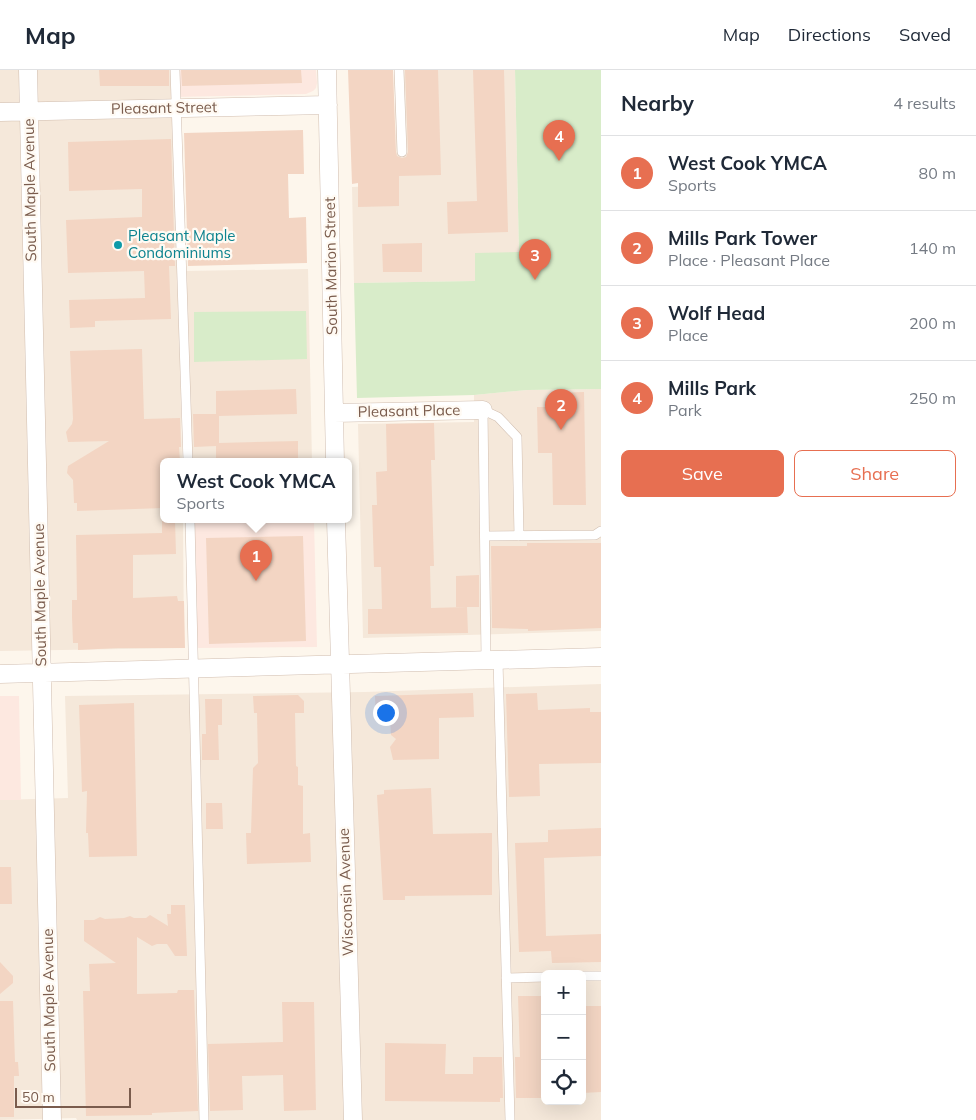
<!DOCTYPE html>
<meta charset="utf-8">
<style>
:root{--surface:#fff;--page:#f6f6f7;--text:#1f2937;--muted:#747a83;--line:#e0e1e3;--accent:#e76f51}
body{margin:0;font-family:Mulish,sans-serif;background:var(--page);color:var(--text)}
.controls{position:absolute;right:15px;bottom:15px;display:grid;overflow:hidden;border-radius:8px;box-shadow:0 5px 20px #0002}
.controls button{width:45px;height:45px;display:grid;place-items:center;padding:0;border:0;border-bottom:1px solid var(--line);background:var(--surface);color:var(--text);font:25px sans-serif}
.scale{position:absolute;left:15px;bottom:12px;width:116px;box-sizing:border-box;padding-left:5px;border:2px solid #7a5c4d;border-top:0;font-size:14px;line-height:18px;white-space:nowrap;color:#7a5c4d;-webkit-text-stroke:4px #fffaf3;paint-order:stroke}
.you{position:absolute;left:385px;top:642px;width:18px;height:18px;margin:-12px;border:4px solid #fff;border-radius:50%;background:#1a73e8;box-shadow:0 0 0 8px #1a73e833}
.badge{display:grid;place-items:center;width:32px;height:32px;border-radius:50%;background:var(--accent);color:#fff;font-size:16px;font-weight:700}
.pin{position:absolute;translate:-50% -41px;filter:drop-shadow(0 1px 2px #0008)}
.pin::after{content:'';position:absolute;top:26px;width:18px;height:15px;background:inherit;clip-path:polygon(0 0,100% 0,50% 100%)}
.popup{position:absolute;left:160px;top:388px;width:192px;height:65px;box-sizing:border-box;display:grid;place-content:center;border-radius:8px;background:var(--surface);filter:drop-shadow(0 1px 4px #0005);font-size:16px;white-space:nowrap;color:var(--muted)}
.popup b{font-size:19px;color:var(--text)}
.popup::after{content:'';position:absolute;left:50%;top:100%;margin-left:-10px;border:10px solid transparent;border-top-color:var(--surface)}
.list{margin:0;padding:0;list-style:none}
h2{display:flex;justify-content:space-between;align-items:center;height:65px;margin:0;padding:0 20px;font-size:21px}
h2 small{font-size:16px;font-weight:400;color:var(--muted)}
.list li{display:grid;grid-template-columns:32px 1fr auto;gap:15px;align-items:center;box-sizing:border-box;height:75px;padding:0 20px;border-top:1px solid var(--line)}
.list b{display:block;font-size:19px;white-space:nowrap}
.list p{margin:0;font-size:16px;white-space:nowrap;color:var(--muted)}
.list em{font-size:16px;font-style:normal;color:var(--muted)}
.actions{display:flex;gap:10px;padding:15px 20px}
.actions a{flex:1;padding:11px 0;border:1px solid var(--accent);border-radius:8px;text-align:center;font-size:18px;color:var(--accent)}
.actions .main{background:var(--accent);color:#fff}
.icon{flex:none;width:28px;height:28px;fill:none;stroke:currentColor;stroke-width:2;stroke-linecap:round;stroke-linejoin:round}
.map{position:relative;flex:none;width:601px;height:1050px;overflow:hidden}
header{display:flex;align-items:center;gap:30px;box-sizing:border-box;height:70px;padding:0 25px;background:var(--surface);border-bottom:1px solid var(--line)}
header strong{font-size:24px}
nav{display:flex;gap:28px;margin-inline-start:auto;font-size:18px}
main{display:flex}
aside{flex:1;background:var(--surface)}
.map>svg:first-child{display:block}
.residential{fill:#f5e8da;fill-rule:evenodd}
.commercial{fill:#fde8e0}
.green{fill:#d8ecc9}
.building{fill:#f3d5c3}
.lines{fill:none;stroke-linecap:round;stroke-linejoin:round}
.lane-casing{stroke:#d1beb0;stroke-width:10}
.street-casing{stroke:#d1beb0;stroke-width:19}
.lane{stroke:#fff;stroke-width:9}
.street{stroke:#fff;stroke-width:18}
.culture-dot{fill:#0f9aa8;stroke:#fffaf3;stroke-width:2}
.labels{text-anchor:middle;stroke-width:4.5;stroke-linejoin:round;paint-order:stroke}
.street-label{font-size:15px;fill:#7a5c4d;stroke:#fffaf3}
.culture-label{font-size:15px;fill:#0d838f;stroke:#fffaf3;text-anchor:start}
</style>
<header>
<strong>Map</strong>
<nav><a>Map</a><a>Directions</a><a>Saved</a></nav>
</header>
<main>
<div class="map">
<svg width="601" height="1050" viewBox="0 0 601 1050">
<rect width="100%" height="100%" fill="#fdf6ec"/>
<path class="residential" d="M 0,0 L 175,0 L 182,392 L 164,392 L 164,450 L 183,450 L 184,578 L 0,581 Z
M 394,0 L 515,0 L 519,182 L 476,211 L 354,213 L 352,117 L 397,115 Z
M 308,199 L 312,392 L 191,392 L 185,201 Z
M 601,319 L 601,561 L 363,568 L 358,354 L 474,352 L 474,325 L 527,320 Z
M 601,614 L 601,1050 L 77,1050 L 76,1048 L 0,1050 L 0,730 L 68,728 L 65,626 L 365,622 ZM 545,904 L 582,904 L 582,1031 L 545,1031 Z"/>
<path class="commercial" d="M 175,0 L 316,0 L 317,13 L 316,18 L 313,21 L 306,24 L 176,27 Z
M 192,450 L 314,450 L 317,577 L 196,578 Z
M 0,626 L 19,626 L 21,730 L 0,730 Z"/>
<path class="green" d="M 515,0 L 601,0 L 601,319 L 527,320 L 474,325 L 357,328 L 354,213 L 475,211 L 475,183 L 519,182 Z
M 306,241 L 307,289 L 194,292 L 194,242 Z"/>
<path class="building" d="M 99,0 L 169,0 L 169,16 L 100,16 Z
M 181,0 L 301,0 L 302,13 L 182,16 Z
M 348,0 L 393,0 L 396,82 L 397,86 L 402,88 L 406,87 L 408,82 L 405,0 L 438,0 L 441,105 L 399,106 L 399,136 L 358,137 L 358,113 L 352,114 Z
M 473,0 L 504,0 L 508,162 L 448,164 L 447,132 L 477,131 Z
M 303,60 L 304,104 L 288,104 L 289,148 L 306,147 L 307,193 L 188,196 L 184,63 Z
M 171,69 L 175,196 L 169,196 L 171,249 L 95,251 L 95,257 L 70,258 L 69,230 L 145,228 L 144,201 L 68,203 L 66,150 L 142,147 L 142,119 L 69,121 L 68,72 Z
M 422,173 L 422,202 L 383,202 L 382,174 Z
M 142,279 L 144,349 L 180,348 L 181,377 L 179,377 L 180,392 L 164,392 L 164,438 L 77,441 L 77,433 L 74,433 L 73,410 L 67,403 L 68,396 L 109,371 L 68,372 L 66,362 L 72,354 L 73,349 L 70,281 Z
M 296,319 L 297,344 L 219,346 L 219,373 L 298,371 L 298,392 L 216,392 L 216,376 L 194,377 L 193,344 L 216,344 L 216,321 Z
M 584,322 L 586,435 L 553,435 L 552,383 L 538,383 L 537,337 L 553,337 L 553,323 Z
M 434,353 L 435,390 L 431,390 L 434,496 L 430,496 L 431,538 L 467,537 L 468,563 L 368,564 L 368,539 L 382,539 L 381,497 L 374,497 L 372,435 L 377,435 L 376,402 L 387,401 L 386,354 Z
M 162,450 L 175,450 L 176,484 L 133,485 L 133,528 L 177,526 L 178,531 L 184,531 L 185,578 L 118,578 L 78,580 L 78,573 L 73,573 L 72,547 L 72,530 L 77,530 L 76,465 L 162,463 Z
M 303,466 L 306,571 L 209,574 L 206,468 Z
M 527,473 L 601,473 L 601,558 L 528,561 L 528,559 L 492,558 L 491,476 L 527,476 Z
M 479,505 L 479,537 L 456,537 L 456,506 Z
M 473,623 L 474,647 L 439,648 L 439,689 L 393,690 L 390,677 L 396,669 L 391,665 L 390,650 L 376,651 L 375,626 Z
M 537,623 L 538,640 L 590,638 L 590,642 L 601,642 L 601,693 L 539,694 L 540,726 L 509,727 L 506,624 Z
M 298,625 L 304,631 L 304,643 L 295,643 L 296,696 L 298,697 L 298,715 L 303,716 L 303,764 L 310,763 L 311,792 L 247,794 L 246,763 L 251,763 L 253,698 L 258,693 L 257,643 L 254,643 L 253,626 Z
M 205,629 L 222,629 L 222,655 L 218,655 L 219,690 L 202,690 L 202,664 L 206,664 Z
M 134,633 L 137,786 L 89,787 L 88,763 L 86,763 L 87,721 L 82,722 L 79,635 Z
M 431,718 L 433,764 L 492,763 L 492,825 L 405,826 L 405,830 L 383,830 L 377,725 L 384,724 L 384,720 Z
M 206,733 L 222,733 L 223,759 L 206,759 Z
M 601,758 L 601,786 L 544,788 L 546,866 L 601,864 L 601,892 L 552,893 L 551,881 L 519,882 L 515,773 L 548,772 L 548,760 Z
M 0,797 L 11,797 L 12,834 L 0,834 Z
M 171,835 L 185,835 L 187,886 L 175,886 L 167,874 L 157,874 L 152,876 L 137,867 L 137,924 L 177,923 L 178,920 L 194,920 L 198,1041 L 152,1043 L 152,1045 L 86,1046 L 83,921 L 90,921 L 89,894 L 116,893 L 84,871 L 84,850 L 94,850 L 100,847 L 105,849 L 124,848 L 130,846 L 134,848 L 146,848 L 150,845 L 168,856 L 167,844 L 171,844 Z
M 0,892 L 13,906 L 13,913 L 0,924 Z
M 518,926 L 542,926 L 545,1028 L 516,1028 L 515,987 L 520,987 Z
M 0,931 L 13,931 L 15,992 L 18,992 L 19,1006 L 14,1006 L 14,1047 L 0,1047 Z
M 282,932 L 314,932 L 316,1040 L 284,1041 L 283,1005 L 242,1006 L 243,1040 L 210,1041 L 208,974 L 283,972 Z
M 586,936 L 601,936 L 601,1022 L 582,1023 L 582,937 Z
M 385,973 L 446,974 L 445,1004 L 473,1004 L 473,987 L 502,987 L 503,1028 L 500,1028 L 500,1032 L 385,1031 Z"/>
<g class="lines">
<g class="lane-casing">
<path id="lane" d="M 175,0 L 188,392
M 399,0 L 402,82
M 190,450 L 204,1050
M 485,466 L 595,465 L 601,461
M 486,590 L 483,340 L 498,347 L 517,367 L 519,466
M 498,590 L 510,1050
M 582,906 L 601,906
M 506,908 L 545,907"/>
</g>
<g class="street-casing">
<path id="street" d="M 28,0 L 52,1050
M 327,0 L 335,392
M 0,42 L 328,35
M 334,343 L 483,340
M 336,450 L 353,1050
M 0,604 L 601,587"/>
</g>
<use href="#lane" class="lane"/>
<use href="#street" class="street"/>
</g>
<circle class="culture-dot" cx="118" cy="175" r="5"/>
<g class="labels">
<g class="street-label">
<text transform="translate(164 38) rotate(-1)" y="5">Pleasant Street</text>
<text transform="translate(30 120) rotate(-91)" y="5">South Maple Avenue</text>
<text transform="translate(331 196) rotate(-91)" y="5">South Marion Street</text>
<text transform="translate(409 341) rotate(-1)" y="5">Pleasant Place</text>
<text transform="translate(40 525) rotate(-91)" y="5">South Maple Avenue</text>
<text transform="translate(346 822) rotate(-92)" y="5">Wisconsin Avenue</text>
<text transform="translate(49 930) rotate(-91)" y="5">South Maple Avenue</text>
</g>
<g class="culture-label">
<text x="128" y="171">Pleasant Maple<tspan x="128" dy="17">Condominiums</tspan></text>
</g>
</g>
</svg>
<div class="controls">
<button>+</button>
<button>−</button>
<button><svg class="icon" aria-label="locate" viewBox="0 0 24 24"><circle cx="12" cy="12" r="6"/><path d="M12 2v4M12 18v4M2 12h4M18 12h4"/></svg></button>
</div>
<div class="scale">50 m</div>
<div class="you"></div>
<div class="pin badge" style="left:256px;top:511px">1</div>
<div class="popup"><b>West Cook YMCA</b>Sports</div>
<div class="pin badge" style="left:561px;top:360px">2</div>
<div class="pin badge" style="left:535px;top:210px">3</div>
<div class="pin badge" style="left:559px;top:91px">4</div>
</div>
<aside>
<h2>Nearby<small>4 results</small></h2>
<ul class="list">
<li><span class="badge">1</span><div><b>West Cook YMCA</b><p>Sports</p></div><em>80 m</em></li>
<li><span class="badge">2</span><div><b>Mills Park Tower</b><p>Place · Pleasant Place</p></div><em>140 m</em></li>
<li><span class="badge">3</span><div><b>Wolf Head</b><p>Place</p></div><em>200 m</em></li>
<li><span class="badge">4</span><div><b>Mills Park</b><p>Park</p></div><em>250 m</em></li>
</ul>
<div class="actions"><a class="main">Save</a><a>Share</a></div>
</aside>
</main>
